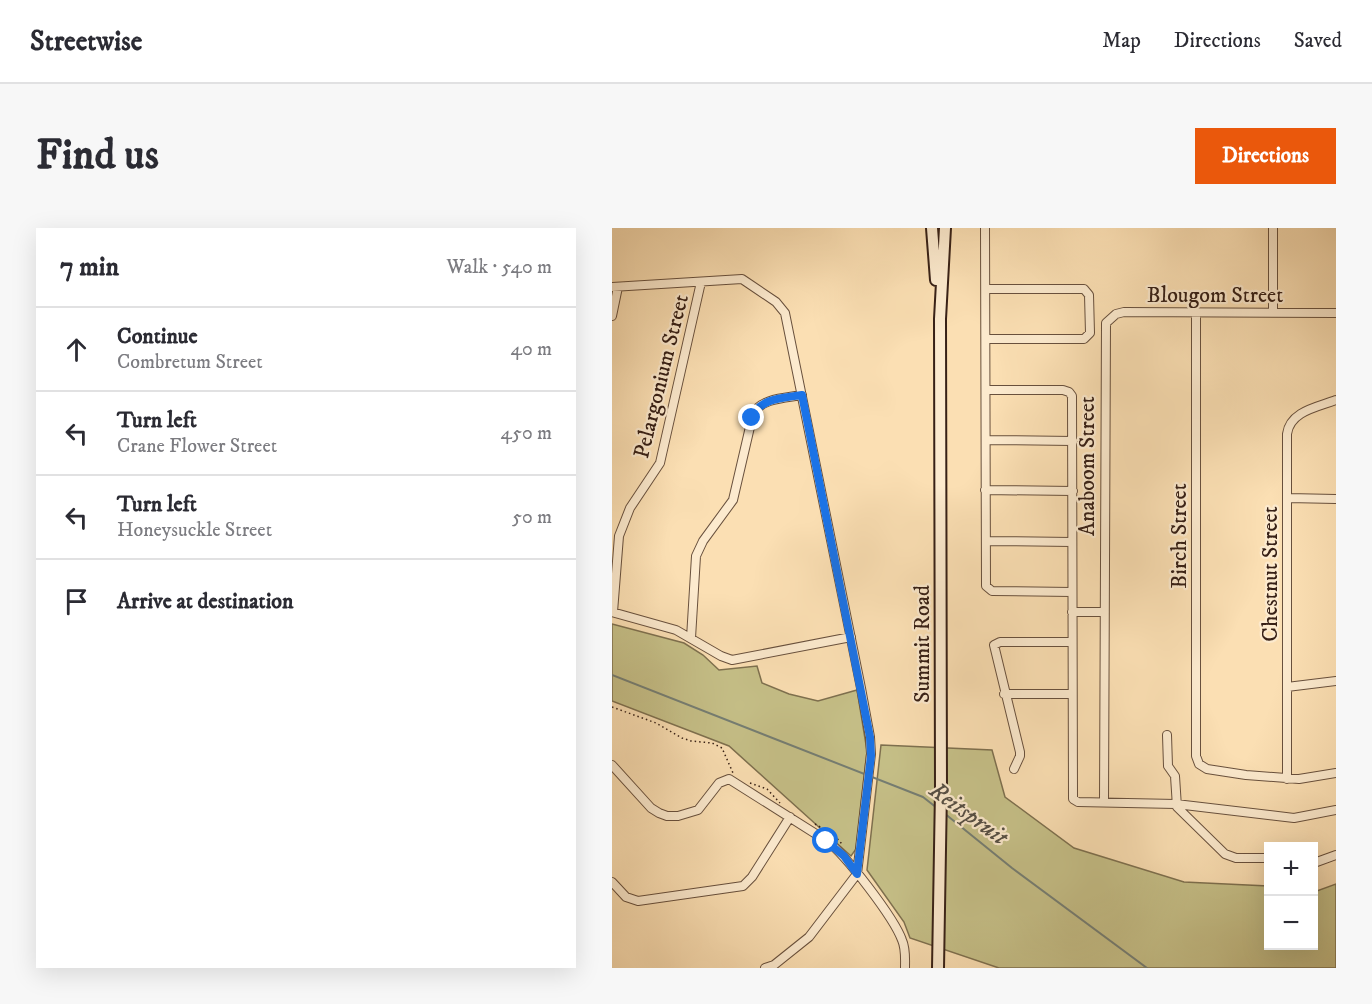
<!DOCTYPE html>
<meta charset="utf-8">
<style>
:root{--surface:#fff;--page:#f7f7f7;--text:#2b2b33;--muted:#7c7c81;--line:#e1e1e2;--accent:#ea580c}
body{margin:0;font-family:"IM FELL DW Pica",serif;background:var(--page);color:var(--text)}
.controls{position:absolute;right:18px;bottom:18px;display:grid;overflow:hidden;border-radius:0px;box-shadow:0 6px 24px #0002}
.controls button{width:54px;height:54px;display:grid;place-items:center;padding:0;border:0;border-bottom:2px solid var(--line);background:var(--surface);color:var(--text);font:30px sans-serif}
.stop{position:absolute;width:18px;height:18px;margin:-14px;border:4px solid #1a73e8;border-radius:50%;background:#fff}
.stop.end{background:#1a73e8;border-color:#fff;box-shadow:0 2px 6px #0008}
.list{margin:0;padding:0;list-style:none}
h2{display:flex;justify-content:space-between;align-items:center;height:78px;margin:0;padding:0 24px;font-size:26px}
h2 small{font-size:20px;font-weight:400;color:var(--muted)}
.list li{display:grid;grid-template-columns:39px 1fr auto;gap:18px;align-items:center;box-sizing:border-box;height:84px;padding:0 24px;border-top:2px solid var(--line)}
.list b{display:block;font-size:22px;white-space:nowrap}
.list p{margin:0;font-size:20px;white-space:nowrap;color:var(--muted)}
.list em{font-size:20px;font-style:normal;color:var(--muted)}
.icon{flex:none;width:33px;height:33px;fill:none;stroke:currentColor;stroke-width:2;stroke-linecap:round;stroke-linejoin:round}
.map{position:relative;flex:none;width:724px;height:740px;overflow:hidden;border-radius:0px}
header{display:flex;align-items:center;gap:36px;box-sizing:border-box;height:84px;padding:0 30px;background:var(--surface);border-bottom:2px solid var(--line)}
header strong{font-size:28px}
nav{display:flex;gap:33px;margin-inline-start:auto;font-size:21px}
.intro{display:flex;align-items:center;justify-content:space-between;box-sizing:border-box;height:144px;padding:0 36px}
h1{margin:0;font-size:42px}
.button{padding:15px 27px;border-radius:0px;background:var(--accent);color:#fff;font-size:21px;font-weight:700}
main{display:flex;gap:36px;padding:0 36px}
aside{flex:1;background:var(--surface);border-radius:0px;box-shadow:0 6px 24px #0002}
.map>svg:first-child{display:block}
.green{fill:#c6c088;stroke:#7e704f;stroke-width:1.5}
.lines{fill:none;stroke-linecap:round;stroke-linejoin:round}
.stream{stroke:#757e74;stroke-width:2}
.street-casing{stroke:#68503d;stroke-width:10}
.secondary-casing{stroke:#372016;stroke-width:14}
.path{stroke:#372016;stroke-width:1.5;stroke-dasharray:1.5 3;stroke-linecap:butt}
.street{stroke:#fceace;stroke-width:8}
.secondary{stroke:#fceace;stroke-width:10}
.route{stroke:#1a73e8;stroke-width:8}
.labels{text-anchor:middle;stroke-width:4.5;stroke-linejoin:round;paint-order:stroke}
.street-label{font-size:22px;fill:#372016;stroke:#fceace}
.water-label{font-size:24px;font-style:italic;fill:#564f45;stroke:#fceace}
</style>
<header>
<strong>Streetwise</strong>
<nav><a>Map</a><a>Directions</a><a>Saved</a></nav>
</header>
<div class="intro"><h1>Find us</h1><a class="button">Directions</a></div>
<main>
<aside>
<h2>7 min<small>Walk · 540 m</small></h2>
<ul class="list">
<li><svg class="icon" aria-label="ahead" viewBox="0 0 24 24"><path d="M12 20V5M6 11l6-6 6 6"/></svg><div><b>Continue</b><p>Combretum Street</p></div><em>40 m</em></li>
<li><svg class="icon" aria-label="left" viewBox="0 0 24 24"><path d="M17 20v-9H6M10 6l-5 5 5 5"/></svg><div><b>Turn left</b><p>Crane Flower Street</p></div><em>450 m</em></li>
<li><svg class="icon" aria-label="left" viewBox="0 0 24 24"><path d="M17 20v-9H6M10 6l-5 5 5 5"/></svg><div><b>Turn left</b><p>Honeysuckle Street</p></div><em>50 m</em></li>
<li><svg class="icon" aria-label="arrive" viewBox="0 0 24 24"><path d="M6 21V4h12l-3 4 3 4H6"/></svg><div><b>Arrive at destination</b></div></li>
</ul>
</aside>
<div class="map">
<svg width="724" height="740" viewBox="0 0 724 740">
<rect width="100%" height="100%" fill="#fbdfb3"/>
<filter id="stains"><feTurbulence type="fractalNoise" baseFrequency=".00333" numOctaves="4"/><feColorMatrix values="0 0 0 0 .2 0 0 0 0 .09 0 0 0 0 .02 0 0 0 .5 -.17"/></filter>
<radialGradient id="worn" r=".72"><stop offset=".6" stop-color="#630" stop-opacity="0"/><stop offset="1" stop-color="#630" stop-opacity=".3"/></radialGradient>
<path class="green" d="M 0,396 L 72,415 L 91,427 L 107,442 L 145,438 L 150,455 L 177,466 L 206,473 L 245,462 L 255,523 L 244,621 L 239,628 L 117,518 L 0,473 Z
M 269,517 L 380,522 L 393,569 L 462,620 L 572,654 L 656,658 L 656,718 L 702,718 L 702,664 L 724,656 L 724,740 L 387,740 L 298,710 L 292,694 L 255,642 Z"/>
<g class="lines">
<path class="stream" d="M 0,447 L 311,569 L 325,580
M 332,585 L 400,640 L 535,740"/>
<g class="street-casing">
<path id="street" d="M 373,0 L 374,358 L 380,363 L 460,364
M 661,0 L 661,84
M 0,59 L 130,51 L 164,74 L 173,85 L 249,460 L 258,509 L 259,526 L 245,646 L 197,709 L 162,737 L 153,740
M 584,84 L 584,528 L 587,536 L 595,541 L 634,547 L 687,551 L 724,545
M 0,88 L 6,59
M 374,111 L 472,111 L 478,105 L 477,67 L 472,61 L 374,61
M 374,162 L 451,162 L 457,164 L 460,168 L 461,571 L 466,574 L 564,576 L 682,590 L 724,582
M 374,212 L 461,213
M 373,262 L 461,263
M 676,270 L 724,271
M 374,313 L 460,314
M 0,384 L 64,402 L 109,428 L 120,432 L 239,409
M 1,384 L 7,308 L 18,280 L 48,235 L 89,54
M 460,384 L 492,384
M 79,410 L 84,328 L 91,313 L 121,272 L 141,186 C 149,170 174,170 190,167
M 675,459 L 724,453
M 392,466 L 460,466
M 555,507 L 556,538 L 563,548 L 565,579 L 613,626 L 624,630 L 656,630
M 0,537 L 39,580 L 47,585 L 55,588 L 66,588 L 86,582 L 107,555 L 117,551 L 215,613 C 234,627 282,690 290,712 C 294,721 293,731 293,740
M 402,541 L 408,528 L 408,524 L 382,417 L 388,414 L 460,414
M 675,551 L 675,206 C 678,183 706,179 724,172
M 492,574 L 494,95 L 504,86 L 512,84 L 724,85
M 702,635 L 724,627
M 0,654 L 14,669 L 26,673 L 131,658 L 140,649 L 178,589"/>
</g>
<g class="secondary-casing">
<path id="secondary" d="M 320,0 L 324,52
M 326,740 L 329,562 L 328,91 L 333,0"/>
</g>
<path class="path" d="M 0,479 L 44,495 L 70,510 L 79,513 L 100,515 L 110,520 L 121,545
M 138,555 L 155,561 L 168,575
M 203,596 L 222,607 L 230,616"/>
<use href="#street" class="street"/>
<use href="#secondary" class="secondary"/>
</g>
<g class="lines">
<path class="route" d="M 140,190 C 147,170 171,170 190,167 L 258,509 L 259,528 L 245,646 L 232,628 L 214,613"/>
</g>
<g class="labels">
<g class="street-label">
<text x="603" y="74">Blougom Street</text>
<text transform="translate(48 148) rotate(-76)" y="8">Pelargonium Street</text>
<text transform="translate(474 238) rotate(-90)" y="8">Anaboom Street</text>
<text transform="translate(566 308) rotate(-90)" y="8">Birch Street</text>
<text transform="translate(657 346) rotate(-90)" y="8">Chestnut Street</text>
<text transform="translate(309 416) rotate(-90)" y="8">Summit Road</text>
</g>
<g class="water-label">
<text transform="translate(357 585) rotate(36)" y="8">Reitspruit</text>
</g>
</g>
<rect width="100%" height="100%" filter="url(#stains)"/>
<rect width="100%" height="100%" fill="url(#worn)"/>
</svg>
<div class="controls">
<button>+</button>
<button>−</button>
</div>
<div class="stop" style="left:214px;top:613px"></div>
<div class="stop end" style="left:140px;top:190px"></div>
</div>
</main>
